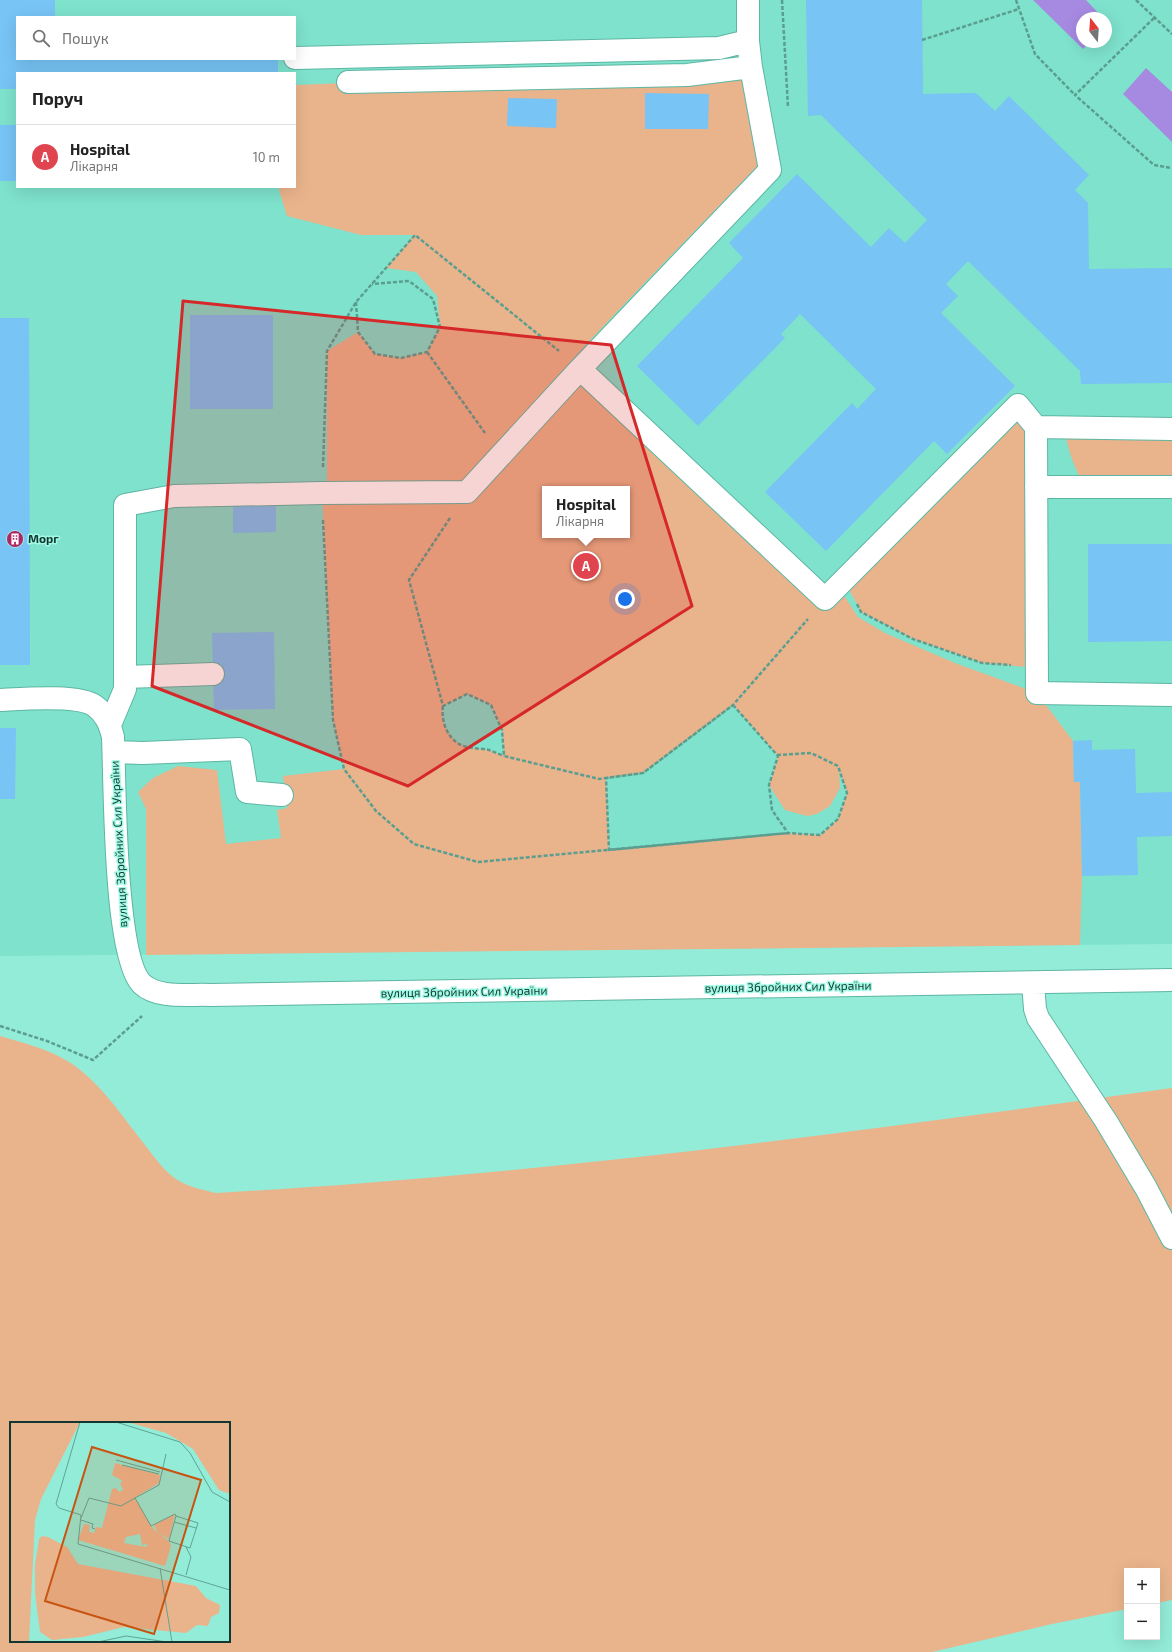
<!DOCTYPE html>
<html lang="uk">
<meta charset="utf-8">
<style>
:root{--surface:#fff;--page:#f2f2f2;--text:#222;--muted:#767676;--line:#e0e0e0;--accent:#b02665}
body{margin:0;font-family:"Exo 2",sans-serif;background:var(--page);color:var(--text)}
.controls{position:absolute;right:12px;bottom:12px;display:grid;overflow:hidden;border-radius:0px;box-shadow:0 4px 16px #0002}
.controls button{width:36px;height:36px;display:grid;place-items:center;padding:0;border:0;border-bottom:1px solid var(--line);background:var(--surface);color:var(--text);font:20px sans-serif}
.compass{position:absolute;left:1076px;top:12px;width:36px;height:36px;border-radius:50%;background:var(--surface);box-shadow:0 4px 16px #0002;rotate:343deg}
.you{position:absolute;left:625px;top:599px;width:14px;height:14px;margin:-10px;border:3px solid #fff;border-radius:50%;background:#1a73e8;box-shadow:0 0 0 6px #1a73e833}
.badge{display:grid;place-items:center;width:26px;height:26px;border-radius:50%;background:var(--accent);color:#fff;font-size:13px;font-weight:700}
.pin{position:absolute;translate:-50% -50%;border:2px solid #fff;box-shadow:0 1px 4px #0006}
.popup{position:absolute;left:542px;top:486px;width:88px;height:52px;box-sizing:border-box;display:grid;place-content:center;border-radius:0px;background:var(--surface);filter:drop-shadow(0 1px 3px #0005);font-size:13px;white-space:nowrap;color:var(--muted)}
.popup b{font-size:15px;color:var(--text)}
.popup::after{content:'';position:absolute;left:50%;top:100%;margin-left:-8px;border:8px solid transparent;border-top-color:var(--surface)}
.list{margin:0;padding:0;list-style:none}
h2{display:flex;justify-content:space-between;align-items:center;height:52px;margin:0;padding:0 16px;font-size:17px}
h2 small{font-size:13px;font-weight:400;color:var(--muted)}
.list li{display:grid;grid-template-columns:26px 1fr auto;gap:12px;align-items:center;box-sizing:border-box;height:64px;padding:0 16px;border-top:1px solid var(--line)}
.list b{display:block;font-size:15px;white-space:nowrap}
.list p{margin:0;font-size:13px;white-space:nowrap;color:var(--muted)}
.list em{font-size:13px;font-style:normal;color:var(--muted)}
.icon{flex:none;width:22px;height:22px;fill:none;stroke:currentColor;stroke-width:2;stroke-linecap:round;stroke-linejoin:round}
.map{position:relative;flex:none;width:1172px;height:1652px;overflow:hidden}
.search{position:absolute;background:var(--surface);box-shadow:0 4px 16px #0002;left:16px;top:16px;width:280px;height:44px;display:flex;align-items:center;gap:10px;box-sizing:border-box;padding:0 14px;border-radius:0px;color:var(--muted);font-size:15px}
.panel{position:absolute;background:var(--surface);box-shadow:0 4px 16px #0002;left:16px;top:72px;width:280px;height:116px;border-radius:0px}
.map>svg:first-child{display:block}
.built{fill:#7ee2cc;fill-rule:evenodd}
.green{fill:#e9b48c;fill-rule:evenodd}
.water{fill:#a689e1}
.building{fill:#77c4f5}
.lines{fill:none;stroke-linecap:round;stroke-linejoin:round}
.minor-casing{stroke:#5db6a3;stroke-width:24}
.path{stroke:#5b9e90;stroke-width:2.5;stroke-dasharray:4 2;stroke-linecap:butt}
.minor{stroke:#fff;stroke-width:22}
.marked{fill:#d62828;fill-opacity:0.2;stroke:#d62828;stroke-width:3;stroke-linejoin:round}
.labels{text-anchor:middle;stroke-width:3;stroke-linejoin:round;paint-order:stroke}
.poi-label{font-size:12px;font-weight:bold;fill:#123831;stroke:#a1fae5;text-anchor:start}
.street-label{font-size:12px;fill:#123831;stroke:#a1fae5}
.inset-road{fill:none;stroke:#5fa495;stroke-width:1}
.view{fill:#c85412;fill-opacity:0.15;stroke:#c85412;stroke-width:2}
.inset-edge{fill:none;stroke:#123831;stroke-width:2}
</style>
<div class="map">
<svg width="1172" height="1652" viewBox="0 0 1172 1652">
<rect width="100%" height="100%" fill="#93ecd8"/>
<path class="built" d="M 0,0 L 1172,0 L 1172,944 L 0,956 ZM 17,17 L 295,17 L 295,59 L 17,59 ZM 1082,18 L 1106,18 L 1106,42 L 1082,42 ZM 17,73 L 295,73 L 295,187 L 17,187 ZM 545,489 L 627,489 L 627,535 L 545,535 Z"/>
<path class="green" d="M 751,67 L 767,156 C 665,263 558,368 464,484 L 327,487 L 327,351 L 358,332 L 375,354 L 401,358 L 427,352 L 440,327 L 437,296 L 416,272 L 386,268 L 414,235 L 361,235 L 287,216 L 278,187 L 295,187 L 295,85 Z
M 580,369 L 825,599 L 843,594 L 858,617 L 885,633 L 955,663 L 1037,693 L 1073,741 L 1074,782 L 1080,782 L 1082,876 L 1080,945 L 146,955 L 146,809 L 138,792 L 153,778 L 178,766 L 217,770 L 226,844 L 281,838 L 277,810 L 287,808 L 283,776 L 344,769 L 333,720 L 322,493 L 467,492 ZM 545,489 L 627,489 L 627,535 L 545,535 ZM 467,694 L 491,705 L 502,730 L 504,755 C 499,754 494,752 489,750 C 471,747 459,749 448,732 C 443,723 441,716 443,706 ZM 733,705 L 778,756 L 769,785 L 785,810 L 807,816 L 817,814 L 830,806 L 840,788 L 839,769 L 847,793 L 838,819 L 820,835 L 788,833 L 609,850 L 606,778 L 643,773 Z
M 1018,405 L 1036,427 L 1037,668 L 982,663 L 913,639 L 861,612 L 844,580 Z
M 1172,429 L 1172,487 L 1085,487 C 1076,471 1070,456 1066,438 Z
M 0,1036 C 27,1044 57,1051 79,1069 C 105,1089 124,1119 145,1145 C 155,1158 166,1174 181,1182 C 192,1188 204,1190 216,1193 C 266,1190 316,1187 365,1183 C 635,1162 904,1125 1172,1088 L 1172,1600 L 1157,1603 L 1157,1571 L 1127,1571 L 1127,1609 L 1052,1624 L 932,1652 L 0,1652 ZM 11,1423 L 229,1423 L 229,1641 L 11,1641 Z"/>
<path class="water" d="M 1033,0 L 1086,0 L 1103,18 L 1082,18 L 1082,42 L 1090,42 L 1083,49 Z
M 1146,68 L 1172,92 L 1172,142 L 1123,94 Z"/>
<path class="building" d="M 0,0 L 55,0 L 55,17 L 17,17 L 17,59 L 278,59 L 278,73 L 17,73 L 17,89 L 0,89 Z
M 806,0 L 922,0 L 923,94 L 976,93 L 995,111 L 1009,96 L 1089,175 L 1075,190 L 1088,203 L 1089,269 L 1172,268 L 1172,383 L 1081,384 L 1080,371 L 968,261 L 946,284 L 958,296 L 941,313 L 1015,386 L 947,454 L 934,441 L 826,551 L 765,492 L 852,403 L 857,409 L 876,389 L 800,314 L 781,334 L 785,338 L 698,426 L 637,366 L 743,258 L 729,243 L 797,174 L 871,247 L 889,228 L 905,243 L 927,220 L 821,115 L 808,116 Z
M 645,93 L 709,94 L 708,129 L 645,129 Z
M 508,98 L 557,99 L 556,128 L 507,126 Z
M 0,125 L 17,125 L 17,181 L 0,181 Z
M 190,315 L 273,315 L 273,409 L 190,409 Z
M 0,318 L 29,318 L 30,665 L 0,665 Z
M 233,504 L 276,504 L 276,532 L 233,533 Z
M 1088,544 L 1172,544 L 1172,641 L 1088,642 Z
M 274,632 L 275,709 L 214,710 L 212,633 Z
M 0,728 L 16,728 L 15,799 L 0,799 Z
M 1092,740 L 1092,750 L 1135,749 L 1136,793 L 1172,792 L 1172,836 L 1137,837 L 1138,875 L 1082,876 L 1080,782 L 1074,782 L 1073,741 Z"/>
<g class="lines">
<g class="minor-casing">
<path id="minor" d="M 748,0 L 748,41 L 751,67 L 770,170 L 580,369 L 825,599 L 1018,405 L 1036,427 L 1037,693 L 1172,695
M 295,58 L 719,48 L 748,41
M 348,82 L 687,75 L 751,67
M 1036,427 L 1172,429
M 1036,487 L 1172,487
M 125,677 L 213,674
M 0,700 C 21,699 79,694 95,706 C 106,714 110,725 113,737 C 115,782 114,957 142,984 C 158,999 189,994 210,995 L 1172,980
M 110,725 L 125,689 L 125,505 L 174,496 L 322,493 L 467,492 L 580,369
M 114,752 L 143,753 L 240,749 L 247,792 L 282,795
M 1033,983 L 1035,1009 L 1038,1018 L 1106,1121 L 1146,1188 L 1172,1238"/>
</g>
<path class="path" d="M 782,0 L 788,107
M 1016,0 L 1035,54 L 1075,95
M 1136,0 L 1172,34
M 1154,18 L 1075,95 L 1154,165 L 1172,168
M 922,40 L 1019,9
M 356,302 L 358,332 L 375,354 L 401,358 L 427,352 L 440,327 L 433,299 L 409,281 L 372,284
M 427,352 L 485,433
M 323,467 L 327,351 L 356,302 L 415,235 L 559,351
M 450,518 L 409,580 L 443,706 L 467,694 L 491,705 L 502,730 L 504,756 L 599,779 L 643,773 L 733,705 L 808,619
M 323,520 L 333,720 L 344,769 L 376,811 L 414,844 L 478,862 L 788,833
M 857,604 L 861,612 L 913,639 L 982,663 L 1011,665
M 733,705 L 778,756 L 769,785 L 772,810 L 788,833 L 609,850 L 606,778 L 643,773 Z
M 443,706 C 441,720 446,736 459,744 C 467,749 480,748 489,750 C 494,752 499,754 504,756
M 777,755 L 811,753 L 838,766 L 847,793 L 838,819 L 820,835 L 788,833
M 0,1026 L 47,1041 L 93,1060 L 142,1016"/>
<use href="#minor" class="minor"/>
</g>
<path class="marked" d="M 183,301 L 611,345 L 692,606 L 408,786 L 152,686 Z"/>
<defs>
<g id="building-disc" transform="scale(0.9)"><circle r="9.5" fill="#b02665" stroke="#a1fae5"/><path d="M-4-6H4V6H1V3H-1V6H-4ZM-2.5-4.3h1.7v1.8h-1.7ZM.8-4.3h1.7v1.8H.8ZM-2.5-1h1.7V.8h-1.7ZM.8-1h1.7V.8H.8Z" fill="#fff"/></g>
</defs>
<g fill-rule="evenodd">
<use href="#building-disc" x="15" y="539"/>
</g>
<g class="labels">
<g class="poi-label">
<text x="28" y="543">Морг</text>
</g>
<g class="street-label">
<text transform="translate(119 844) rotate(-93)" y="4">вулиця Збройних Сил України</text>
<text transform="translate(788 987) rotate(-1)" y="4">вулиця Збройних Сил України</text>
<text transform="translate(464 992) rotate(-1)" y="4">вулиця Збройних Сил України</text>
</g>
</g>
<g transform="translate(10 1422)">
<rect width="220" height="220" fill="#93ecd8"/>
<path d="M 0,0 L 70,0 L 31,77 L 25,98 L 19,220 L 0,220 ZM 117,0 L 220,0 L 220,72 L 209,68 L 183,27 L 156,11 ZM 105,41 L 150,53 L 149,61 L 111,84 L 125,76 L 141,104 L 148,111 L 144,103 L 165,92 L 159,117 L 149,111 L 159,119 L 161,124 L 155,144 L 68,118 L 74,102 L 80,103 L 79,110 L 84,111 L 86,105 L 92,106 L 102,67 L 106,66 L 109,70 L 113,68 L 110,61 L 113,59 L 102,53 ZM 130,112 L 132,123 L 138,122 L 136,125 L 114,121 L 116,115 ZM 32,114 L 38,115 L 57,125 L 68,142 L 186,164 L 196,176 L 210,183 L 209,191 L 201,195 L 198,204 L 187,203 L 176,211 L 114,205 L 73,215 L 42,218 L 30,210 L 25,171 L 25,143 L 29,117 Z" fill="#e9b48c" fill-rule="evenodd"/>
<path class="inset-road" d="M 70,0 L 46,82 L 49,86 L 71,93 L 68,122 L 220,168M 106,0 L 170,20 L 180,31 L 202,70 L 220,80M 156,32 L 149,63 L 125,76 L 141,104 L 165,92 L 166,94 L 188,101 L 180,126 L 159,119 L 166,94M 106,38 L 150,50M 112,43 L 149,52M 71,96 L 79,76 L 111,84 L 125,76M 71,98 L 83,102 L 82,106 L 85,107M 164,100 L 186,106M 150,146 L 162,220M 176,153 L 181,135 L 176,125M 88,220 L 116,214 L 157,220"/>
<path class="view" d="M 82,25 L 191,58 L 144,212 L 35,179 Z"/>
<rect width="220" height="220" class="inset-edge"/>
</g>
</svg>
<div class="controls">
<button>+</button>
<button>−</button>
</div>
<svg class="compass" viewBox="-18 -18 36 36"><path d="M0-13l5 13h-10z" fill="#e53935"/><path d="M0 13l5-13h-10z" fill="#767676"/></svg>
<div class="you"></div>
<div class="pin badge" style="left:586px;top:566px;background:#e0444e">A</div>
<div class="popup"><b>Hospital</b>Лікарня</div>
<div class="search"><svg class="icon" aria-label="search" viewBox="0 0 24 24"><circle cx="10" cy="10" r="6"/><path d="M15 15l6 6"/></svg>Пошук</div>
<section class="panel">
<h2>Поруч<small></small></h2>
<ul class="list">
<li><span class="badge" style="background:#e0444e">A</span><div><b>Hospital</b><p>Лікарня</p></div><em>10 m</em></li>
</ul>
</section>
</div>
